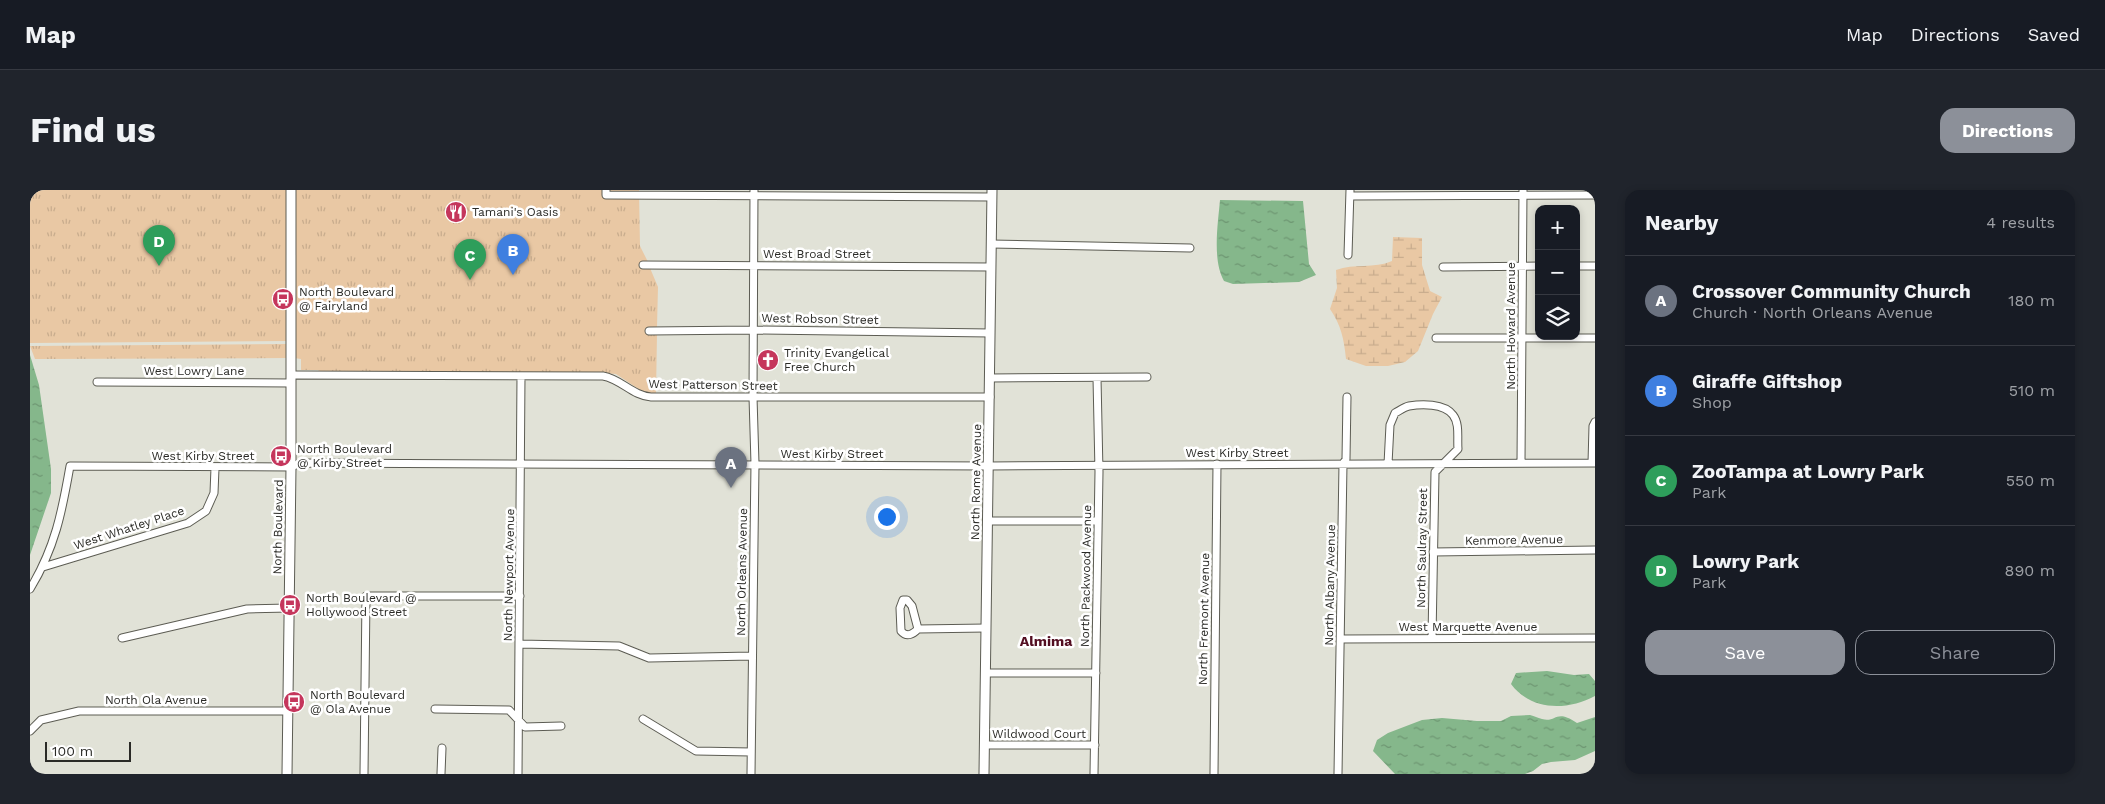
<!DOCTYPE html>
<meta charset="utf-8">
<style>
:root{--surface:#171b24;--page:#20242c;--text:#f1f3f6;--muted:#9ea1a6;--line:#363941;--accent:#8c9099}
body{margin:0;font-family:"Work Sans",sans-serif;background:var(--page);color:var(--text)}
.controls{position:absolute;right:15px;top:15px;display:grid;overflow:hidden;border-radius:10px;box-shadow:0 2px 8px #0003}
.controls button{width:45px;height:45px;display:grid;place-items:center;padding:0;border:0;border-bottom:1px solid var(--line);background:var(--surface);color:var(--text);font:25px sans-serif}
.scale{position:absolute;left:15px;bottom:12px;width:86px;box-sizing:border-box;padding-left:5px;border:2px solid #2a2a26;border-top:0;font-size:14px;line-height:18px;white-space:nowrap;color:#2a2a26;-webkit-text-stroke:4px #fff;paint-order:stroke}
.you{position:absolute;left:856px;top:326px;width:18px;height:18px;margin:-12px;border:4px solid #fff;border-radius:50%;background:#1a73e8;box-shadow:0 0 0 8px #1a73e833}
.badge{display:grid;place-items:center;width:32px;height:32px;border-radius:50%;background:var(--accent);color:#fff;font-size:16px;font-weight:700}
.pin{position:absolute;translate:-50% -41px;filter:drop-shadow(0 1px 2px #0008)}
.pin::after{content:'';position:absolute;top:26px;width:18px;height:15px;background:inherit;clip-path:polygon(0 0,100% 0,50% 100%)}
.list{margin:0;padding:0;list-style:none}
h2{display:flex;justify-content:space-between;align-items:center;height:65px;margin:0;padding:0 20px;font-size:21px}
h2 small{font-size:16px;font-weight:400;color:var(--muted)}
.list li{display:grid;grid-template-columns:32px 1fr auto;gap:15px;align-items:center;box-sizing:border-box;height:90px;padding:0 20px;border-top:1px solid var(--line)}
.list b{display:block;font-size:19px;white-space:nowrap}
.list p{margin:0;font-size:16px;white-space:nowrap;color:var(--muted)}
.list em{font-size:16px;font-style:normal;color:var(--muted)}
.actions{display:flex;gap:10px;padding:15px 20px}
.actions a{flex:1;padding:11px 0;border:1px solid var(--accent);border-radius:15px;text-align:center;font-size:18px;color:var(--accent)}
.actions .main{background:var(--accent);color:#fff}
.icon{flex:none;width:28px;height:28px;fill:none;stroke:currentColor;stroke-width:2;stroke-linecap:round;stroke-linejoin:round}
.map{position:relative;flex:none;width:1565px;height:584px;overflow:hidden;border-radius:15px}
header{display:flex;align-items:center;gap:30px;box-sizing:border-box;height:70px;padding:0 25px;background:var(--surface);border-bottom:1px solid var(--line)}
header strong{font-size:24px}
nav{display:flex;gap:28px;margin-inline-start:auto;font-size:18px}
.intro{display:flex;align-items:center;justify-content:space-between;box-sizing:border-box;height:120px;padding:0 30px}
h1{margin:0;font-size:35px}
.button{padding:12px 22px;border-radius:15px;background:var(--accent);color:#fff;font-size:18px;font-weight:700}
main{display:flex;gap:30px;padding:0 30px}
aside{flex:1;background:var(--surface);border-radius:15px;box-shadow:0 2px 8px #0003}
.map>svg:first-child{display:block}
.wetland{fill:url(#wetland-marsh)}
.park{fill:url(#park-tufts)}
.water{fill:url(#water-ripples)}
.lines{fill:none;stroke-linecap:round;stroke-linejoin:round}
.minor-casing{stroke:#5c5c53;stroke-width:9}
.tertiary-casing{stroke:#5c5c53;stroke-width:11}
.minor{stroke:#fff;stroke-width:7}
.tertiary{stroke:#fff;stroke-width:9}
.labels{text-anchor:middle;stroke-width:5;stroke-linejoin:round;paint-order:stroke}
.poi-label{font-size:12px;fill:#2a2a26;stroke:#fff;text-anchor:start}
.street-label{font-size:12px;fill:#2a2a26;stroke:#fff}
.neighbourhood-label{font-size:14px;font-weight:bold;fill:#530e21;stroke:#fff}
</style>
<header>
<strong>Map</strong>
<nav><a>Map</a><a>Directions</a><a>Saved</a></nav>
</header>
<div class="intro"><h1>Find us</h1><a class="button">Directions</a></div>
<main>
<div class="map">
<svg width="1565" height="584" viewBox="0 0 1565 584">
<defs>
<pattern id="wetland-marsh" width="20" height="14" patternUnits="userSpaceOnUse" patternTransform="scale(1.25)"><rect width="20" height="14" fill="#e9c8a4"/><path d="M1 5h8M5 5V1M11 12h8M15 12V8" fill="none" stroke="#c8ac8d"/></pattern>
<pattern id="park-tufts" width="24" height="20" patternUnits="userSpaceOnUse" patternTransform="scale(1.25)"><rect width="24" height="20" fill="#e9c8a4"/><path d="M3 7l-1-3M5 7V3M7 7l1-3M15 17l-1-3M17 17v-4M19 17l1-3" fill="none" stroke="#c8ac8d"/></pattern>
<pattern id="water-ripples" width="26" height="14" patternUnits="userSpaceOnUse" patternTransform="scale(1.25)"><rect width="26" height="14" fill="#85b78b"/><path d="M2 4q2-2 4 0t4 0M15 11q2-2 4 0t4 0" fill="none" stroke="#6d9571"/></pattern>
</defs>
<rect width="100%" height="100%" fill="#e1e2d7"/>
<path class="wetland" d="M 1363,47 L 1392,48 L 1392,75 L 1400,101 L 1412,107 L 1403,124 L 1388,161 L 1375,172 L 1358,176 L 1336,176 L 1316,169 C 1314,149 1311,135 1300,119 L 1307,98 L 1306,80 C 1324,73 1344,79 1362,71 Z"/>
<path class="park" d="M 0,0 L 258,0 L 258,151 L 0,153 Z
M 264,0 L 609,0 L 610,56 L 618,72 L 610,72 L 610,78 L 620,78 L 628,97 L 627,137 L 616,138 L 616,144 L 627,144 L 626,204 L 613,202 L 586,184 L 573,183 L 290,182 L 288,180 L 271,180 L 271,169 L 264,168 Z
M 258,154 L 258,168 L 5,169 L 0,156 Z"/>
<path class="water" d="M 1190,10 L 1273,11 L 1279,74 L 1286,85 L 1269,92 L 1203,94 L 1194,91 C 1182,70 1188,33 1190,10 Z
M 0,165 L 9,195 L 21,279 L 21,303 L 0,365 Z
M 1517,481 L 1544,485 L 1559,484 L 1565,491 L 1565,506 C 1537,521 1501,521 1481,494 L 1486,483 Z
M 1500,525 C 1505,526 1507,528 1512,529 C 1527,533 1525,518 1547,533 L 1565,527 L 1565,561 L 1545,570 L 1521,572 L 1512,574 L 1503,581 L 1495,584 L 1365,584 L 1343,561 L 1347,550 L 1358,543 L 1392,530 L 1412,528 L 1447,531 L 1471,531 L 1481,526 Z"/>
<g class="lines">
<g class="minor-casing">
<path id="minor" d="M 576,0 L 576,5 L 962,7
M 1320,6 L 1565,5
M 961,54 L 1160,58
M 1318,65 L 1320,0
M 613,75 L 961,77
M 1546,76 L 1565,76
M 1413,77 L 1509,76
M 619,141 L 724,140 L 960,143
M 1406,148 L 1565,148
M 261,185 L 573,186 C 591,189 603,206 621,207 L 960,207
M 960,188 L 1117,187
M 67,192 L 261,193
M 1491,273 L 1493,0
M 1562,273 L 1563,236 L 1565,232
M 1358,274 L 1360,235 L 1365,223 C 1369,221 1374,217 1379,216 C 1391,214 1414,213 1423,225 C 1430,234 1427,248 1428,259 L 1405,282 L 1402,448
M 958,331 L 1068,331
M 1403,362 L 1565,360
M 13,377 L 158,333 L 176,321 L 184,303 L 185,278
M 0,399 C 25,358 32,322 40,276 L 261,277 L 270,273 L 959,276 L 1565,273
M 873,410 L 877,410 L 882,416 L 888,439 C 883,444 877,448 871,441 L 870,418 Z
M 888,439 L 956,438
M 92,448 L 217,419 L 259,418
M 1311,449 L 1565,448
M 489,454 L 589,456 L 619,468 L 722,466
M 955,483 L 1066,483
M 405,519 L 479,520 L 495,537 L 531,536
M 613,529 L 666,561 L 721,562
M 0,541 L 11,530 L 49,521 L 258,521
M 954,555 L 1065,555
M 334,584 L 336,406 L 490,406
M 411,584 L 412,558
M 488,584 L 491,186
M 721,584 L 725,274 L 723,207 L 724,0
M 1064,584 L 1069,282 L 1067,188
M 1184,584 L 1187,274
M 1308,584 L 1313,274 L 1316,269 L 1317,207"/>
</g>
<g class="tertiary-casing">
<path id="tertiary" d="M 257,584 L 261,277 L 261,0
M 954,584 L 962,0"/>
</g>
<use href="#minor" class="minor"/>
<use href="#tertiary" class="tertiary"/>
</g>
<defs>
<g id="restaurant-disc" transform="scale(1.125)"><circle r="9.5" fill="#c5365c" stroke="#fff"/><path d="M-5-6h1v4h1v-4h1v4h1v-4h1v5L-1.5 .5V6h-2V.5L-5-1ZM5-6V6H3V1.5H1.5Q1.5-4 5-6Z" fill="#fff"/></g>
<g id="bus-disc" transform="scale(1.125)"><circle r="9.5" fill="#c5365c" stroke="#fff"/><path d="M-5-6H5V4H4V6H2V4H-2V6H-4V4H-5ZM-3.5-4V0h7V-4ZM-3.5 1.2v1.5H-2V1.2ZM2 1.2v1.5H3.5V1.2Z" fill="#fff"/></g>
<g id="church-disc" transform="scale(1.125)"><circle r="9.5" fill="#c5365c" stroke="#fff"/><path d="M-1.2-6h2.4v3.5h3.3v2.4h-3.3V6h-2.4V-.1h-3.3v-2.4h3.3Z" fill="#fff"/></g>
</defs>
<g fill-rule="evenodd">
<use href="#restaurant-disc" x="426" y="22"/>
<use href="#bus-disc" x="253" y="109"/>
<use href="#church-disc" x="738" y="170"/>
<use href="#bus-disc" x="251" y="266"/>
<use href="#bus-disc" x="260" y="415"/>
<use href="#bus-disc" x="264" y="512"/>
</g>
<g class="labels">
<g class="poi-label">
<text x="442" y="26">Tamani's Oasis</text>
<text x="269" y="106">North Boulevard<tspan x="269" dy="14">@ Fairyland</tspan></text>
<text x="754" y="167">Trinity Evangelical<tspan x="754" dy="14">Free Church</tspan></text>
<text x="267" y="263">North Boulevard<tspan x="267" dy="14">@ Kirby Street</tspan></text>
<text x="276" y="412">North Boulevard @<tspan x="276" dy="14">Hollywood Street</tspan></text>
<text x="280" y="509">North Boulevard<tspan x="280" dy="14">@ Ola Avenue</tspan></text>
</g>
<g class="street-label">
<text x="787" y="68">West Broad Street</text>
<text transform="translate(790 129) rotate(1)" y="4">West Robson Street</text>
<text transform="translate(1481 136) rotate(-90)" y="4">North Howard Avenue</text>
<text x="164" y="185">West Lowry Lane</text>
<text transform="translate(683 195) rotate(1)" y="4">West Patterson Street</text>
<text x="1207" y="267">West Kirby Street</text>
<text x="802" y="268">West Kirby Street</text>
<text x="173" y="270">West Kirby Street</text>
<text transform="translate(946 292) rotate(-89)" y="4">North Rome Avenue</text>
<text transform="translate(248 337) rotate(-89)" y="4">North Boulevard</text>
<text transform="translate(99 338) rotate(-18)" y="4">West Whatley Place</text>
<text transform="translate(1484 350) rotate(-1)" y="4">Kenmore Avenue</text>
<text transform="translate(1392 358) rotate(-89)" y="4">North Saulray Street</text>
<text transform="translate(712 382) rotate(-89)" y="4">North Orleans Avenue</text>
<text transform="translate(479 385) rotate(-89)" y="4">North Newport Avenue</text>
<text transform="translate(1056 386) rotate(-89)" y="4">North Packwood Avenue</text>
<text transform="translate(1300 395) rotate(-89)" y="4">North Albany Avenue</text>
<text transform="translate(1174 429) rotate(-89)" y="4">North Fremont Avenue</text>
<text x="1438" y="441">West Marquette Avenue</text>
<text x="126" y="514">North Ola Avenue</text>
<text x="1009" y="548">Wildwood Court</text>
</g>
<g class="neighbourhood-label">
<text x="1016" y="456">Almima</text>
</g>
</g>
</svg>
<div class="controls">
<button>+</button>
<button>−</button>
<button><svg class="icon" aria-label="layers" viewBox="0 0 24 24"><path d="M12 4l9 5-9 5-9-5zM3 14l9 5 9-5"/></svg></button>
</div>
<div class="scale">100 m</div>
<div class="you"></div>
<div class="pin badge" style="left:701px;top:298px;background:#6b7280">A</div>
<div class="pin badge" style="left:483px;top:85px;background:#3f7fe0">B</div>
<div class="pin badge" style="left:440px;top:90px;background:#2e9e5b">C</div>
<div class="pin badge" style="left:129px;top:76px;background:#2e9e5b">D</div>
</div>
<aside>
<h2>Nearby<small>4 results</small></h2>
<ul class="list">
<li><span class="badge" style="background:#6b7280">A</span><div><b>Crossover Community Church</b><p>Church · North Orleans Avenue</p></div><em>180 m</em></li>
<li><span class="badge" style="background:#3f7fe0">B</span><div><b>Giraffe Giftshop</b><p>Shop</p></div><em>510 m</em></li>
<li><span class="badge" style="background:#2e9e5b">C</span><div><b>ZooTampa at Lowry Park</b><p>Park</p></div><em>550 m</em></li>
<li><span class="badge" style="background:#2e9e5b">D</span><div><b>Lowry Park</b><p>Park</p></div><em>890 m</em></li>
</ul>
<div class="actions"><a class="main">Save</a><a>Share</a></div>
</aside>
</main>
